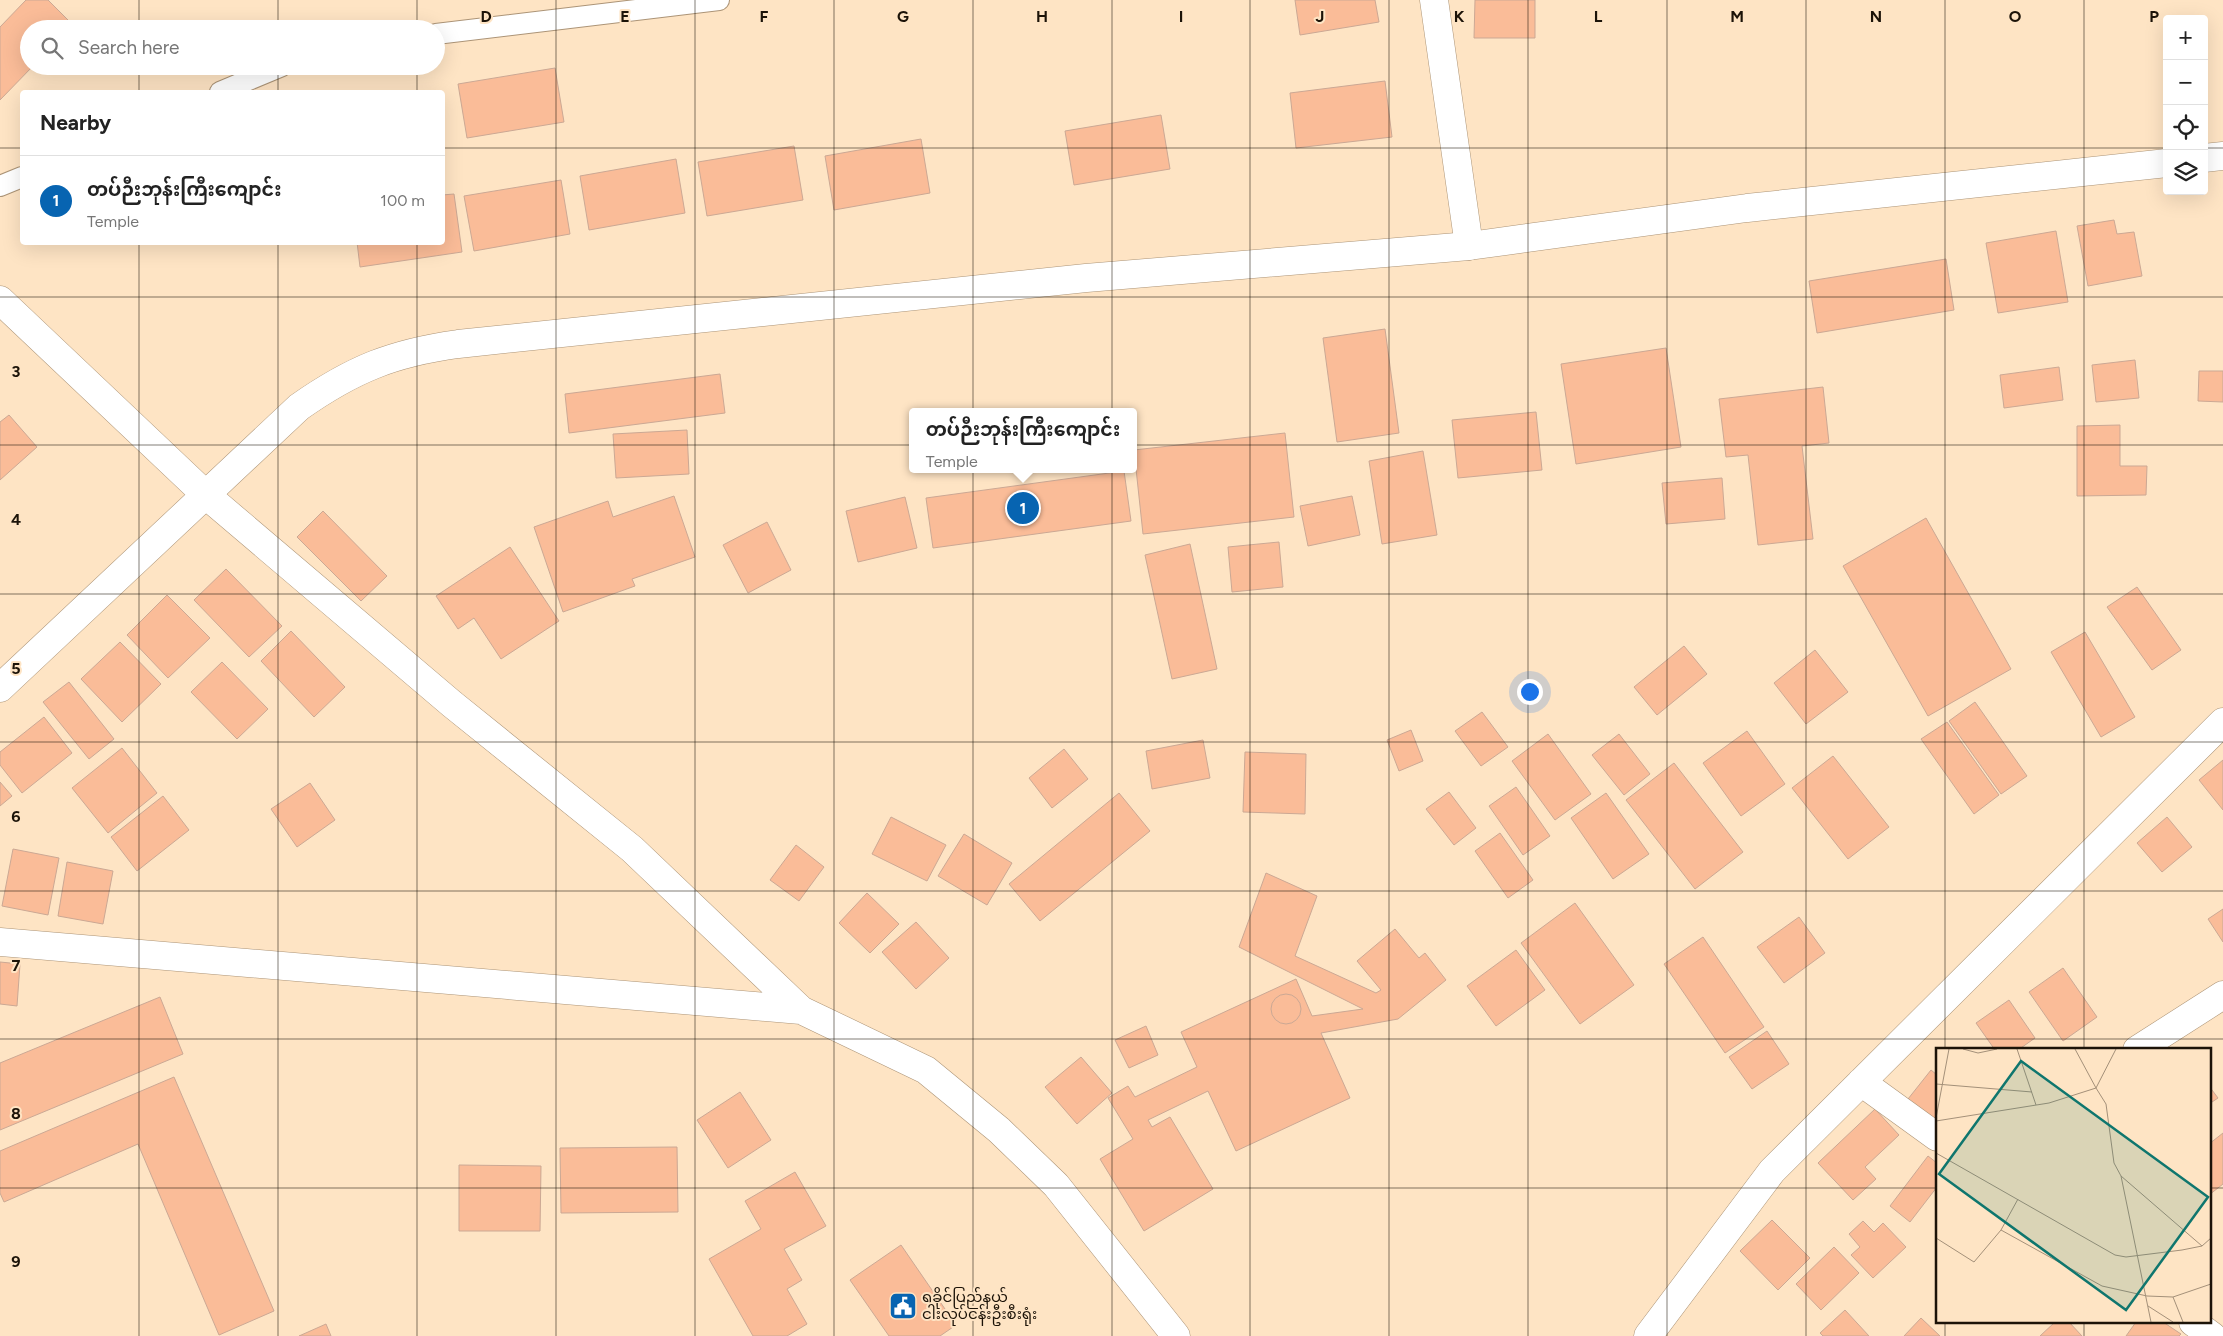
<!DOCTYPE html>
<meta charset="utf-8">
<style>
:root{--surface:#fff;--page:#f2f2f2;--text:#222;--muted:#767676;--line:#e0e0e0;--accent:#0764b1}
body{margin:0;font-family:Figtree,"Noto Sans Myanmar",sans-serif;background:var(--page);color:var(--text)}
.controls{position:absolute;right:15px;top:15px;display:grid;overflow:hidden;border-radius:5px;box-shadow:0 5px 20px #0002}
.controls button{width:45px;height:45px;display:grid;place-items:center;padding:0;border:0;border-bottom:1px solid var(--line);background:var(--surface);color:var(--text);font:25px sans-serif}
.you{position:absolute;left:1529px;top:691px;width:18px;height:18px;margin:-12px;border:4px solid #fff;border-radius:50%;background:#1a73e8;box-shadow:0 0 0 8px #1a73e833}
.badge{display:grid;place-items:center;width:32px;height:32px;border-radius:50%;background:var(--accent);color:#fff;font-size:16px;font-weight:700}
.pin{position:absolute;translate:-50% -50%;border:2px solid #fff;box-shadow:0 1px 5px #0006}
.popup{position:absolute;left:909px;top:408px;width:228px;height:65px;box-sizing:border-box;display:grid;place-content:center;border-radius:5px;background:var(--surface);filter:drop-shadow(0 1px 4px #0005);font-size:16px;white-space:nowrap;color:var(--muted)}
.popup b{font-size:19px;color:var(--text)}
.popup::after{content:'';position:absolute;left:50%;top:100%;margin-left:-10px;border:10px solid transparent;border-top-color:var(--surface)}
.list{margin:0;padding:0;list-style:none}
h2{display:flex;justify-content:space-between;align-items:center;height:65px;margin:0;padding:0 20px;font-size:21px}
h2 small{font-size:16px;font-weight:400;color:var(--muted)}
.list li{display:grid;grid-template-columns:32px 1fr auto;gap:15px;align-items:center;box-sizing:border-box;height:90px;padding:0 20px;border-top:1px solid var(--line)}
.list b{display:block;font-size:19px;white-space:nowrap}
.list p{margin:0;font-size:16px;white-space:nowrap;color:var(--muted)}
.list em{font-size:16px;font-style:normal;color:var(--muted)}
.icon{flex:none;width:28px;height:28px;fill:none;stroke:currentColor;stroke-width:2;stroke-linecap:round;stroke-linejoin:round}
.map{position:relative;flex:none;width:2223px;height:1336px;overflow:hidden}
.search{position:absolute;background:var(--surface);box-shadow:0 5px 20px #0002;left:20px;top:20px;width:425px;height:55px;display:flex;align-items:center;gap:12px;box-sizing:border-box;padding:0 18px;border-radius:28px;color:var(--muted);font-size:19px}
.panel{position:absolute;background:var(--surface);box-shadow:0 5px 20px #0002;left:20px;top:90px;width:425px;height:155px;border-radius:5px}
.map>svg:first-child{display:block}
.building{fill:#fabc98;stroke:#cba894}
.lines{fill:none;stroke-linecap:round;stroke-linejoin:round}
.lane-casing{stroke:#ac9477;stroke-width:22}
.street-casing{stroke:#ac9477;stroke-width:29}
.secondary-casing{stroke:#ac9477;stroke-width:29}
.lane{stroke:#fff;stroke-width:20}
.street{stroke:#fff;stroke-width:28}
.secondary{stroke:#fff;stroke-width:28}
.grid{fill:none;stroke:#1c1308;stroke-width:1;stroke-opacity:0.55}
.labels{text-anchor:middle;stroke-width:4;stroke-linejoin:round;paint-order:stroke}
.poi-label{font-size:15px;fill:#1c1308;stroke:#fee4c4;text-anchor:start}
.inset-road{fill:none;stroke:#a49079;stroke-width:1}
.view{fill:#0f766e;fill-opacity:0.15;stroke:#0f766e;stroke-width:2.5}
.inset-edge{fill:none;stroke:#1c1308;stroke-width:2.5}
.grid-label{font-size:16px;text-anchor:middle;font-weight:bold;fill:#1c1308;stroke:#fee4c4;stroke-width:4;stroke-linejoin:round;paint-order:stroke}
</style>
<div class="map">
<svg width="2223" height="1336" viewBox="0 0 2223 1336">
<rect width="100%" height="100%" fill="#fee4c4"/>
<path class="building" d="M 26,0 L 48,0 L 73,25 L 70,29 L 29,29 L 29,66 L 33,66 L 0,100 L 0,27 Z
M 1295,0 L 1375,0 L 1379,22 L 1300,35 Z
M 1475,0 L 1535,0 L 1535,38 L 1474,38 Z
M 555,68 L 564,122 L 467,138 L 458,84 Z
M 1385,81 L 1392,137 L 1296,148 L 1290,93 Z
M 1161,115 L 1170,169 L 1074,185 L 1065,131 Z
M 921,139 L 930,193 L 834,210 L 825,156 Z
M 794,146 L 803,200 L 707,216 L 698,162 Z
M 676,159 L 685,213 L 589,230 L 580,176 Z
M 561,180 L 570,234 L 474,251 L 464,196 Z
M 454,194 L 462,252 L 360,267 L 357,242 L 442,242 L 442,195 Z
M 2114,220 L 2117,234 L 2134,232 L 2142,276 L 2088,286 L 2077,226 Z
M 2056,231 L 2068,302 L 1998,313 L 1986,243 Z
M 1946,259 L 1954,310 L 1817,333 L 1809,281 Z
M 1385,329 L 1399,433 L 1337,442 L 1323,338 Z
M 1666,348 L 1681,447 L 1576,464 L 1561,364 Z
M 2135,360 L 2139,398 L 2096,402 L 2092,365 Z
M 2059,367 L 2063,400 L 2004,408 L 2000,375 Z
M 2199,371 L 2223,371 L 2223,402 L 2198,401 Z
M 720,374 L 725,413 L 569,433 L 565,394 Z
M 1823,387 L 1829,443 L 1802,446 L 1813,539 L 1758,545 L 1748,455 L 1726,457 L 1719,399 Z
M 1536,412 L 1542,470 L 1458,478 L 1452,420 Z
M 9,415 L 37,447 L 0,480 L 0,422 Z
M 2120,425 L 2120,466 L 2147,466 L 2146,495 L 2077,496 L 2077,426 Z
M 687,430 L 689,474 L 616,478 L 613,434 Z
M 1285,433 L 1294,517 L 1143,534 L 1134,450 Z
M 1423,451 L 1437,535 L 1382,544 L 1369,461 Z
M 1124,471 L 1131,521 L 933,548 L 926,498 Z
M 1722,478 L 1725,519 L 1666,524 L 1662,483 Z
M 674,496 L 695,557 L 632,579 L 635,586 L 563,612 L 534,527 L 608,501 L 613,517 Z
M 1352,496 L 1360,535 L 1308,546 L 1300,506 Z
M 905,497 L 917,548 L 858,562 L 846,511 Z
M 323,511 L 387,576 L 361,601 L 297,537 Z
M 1926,518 L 2011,669 L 1928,716 L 1843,566 Z
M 767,522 L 791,570 L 748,593 L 723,545 Z
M 1279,542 L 1283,587 L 1232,592 L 1228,547 Z
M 1190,544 L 1217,669 L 1172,679 L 1145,555 Z
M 510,547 L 559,621 L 501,659 L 474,618 L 458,629 L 436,596 Z
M 226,569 L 282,626 L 249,657 L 194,600 Z
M 2137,587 L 2181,650 L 2152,670 L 2107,607 Z
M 167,595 L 210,638 L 168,678 L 127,635 Z
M 291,631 L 345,687 L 314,717 L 261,661 Z
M 2085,632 L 2135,717 L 2101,737 L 2051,652 Z
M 120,642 L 161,684 L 122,722 L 81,679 Z
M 1684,646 L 1707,674 L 1657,715 L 1634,687 Z
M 1815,650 L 1848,692 L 1806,724 L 1774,683 Z
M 222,662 L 268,709 L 237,739 L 191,692 Z
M 69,682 L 114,739 L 89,759 L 43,702 Z
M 1975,702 L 2027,776 L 2001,794 L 1949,721 Z
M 1482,712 L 1508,747 L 1481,766 L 1455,731 Z
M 44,717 L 72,753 L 22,793 L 0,765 L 0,752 Z
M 1947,722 L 1999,795 L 1974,814 L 1921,739 Z
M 1411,730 L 1423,761 L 1399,771 L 1387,740 Z
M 1747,731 L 1785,784 L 1741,816 L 1703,763 Z
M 1548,734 L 1591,794 L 1555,820 L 1512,761 Z
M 1619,734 L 1650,774 L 1624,795 L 1592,755 Z
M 1203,740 L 1210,778 L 1152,789 L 1146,751 Z
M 122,748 L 157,793 L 108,833 L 72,788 Z
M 1064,749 L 1088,779 L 1052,808 L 1029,778 Z
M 1245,752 L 1306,754 L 1305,814 L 1243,812 Z
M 1833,756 L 1889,827 L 1848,859 L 1792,788 Z
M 2223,760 L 2223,810 L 2199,780 Z
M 1674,763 L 1743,852 L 1695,889 L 1626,800 Z
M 0,782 L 12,796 L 0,806 Z
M 310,783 L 335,820 L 297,847 L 271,809 Z
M 1516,787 L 1550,836 L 1523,855 L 1489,806 Z
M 1449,792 L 1476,828 L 1454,845 L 1426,809 Z
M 1119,793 L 1150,831 L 1040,921 L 1009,884 Z
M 1606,793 L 1649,854 L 1613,879 L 1571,818 Z
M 163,796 L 189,830 L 137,871 L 111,837 Z
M 891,817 L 946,845 L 927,881 L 872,854 Z
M 2167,817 L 2192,847 L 2162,872 L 2137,843 Z
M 1500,833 L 1533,880 L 1508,898 L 1475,851 Z
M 964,834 L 1012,863 L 987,905 L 938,876 Z
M 796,845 L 824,867 L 799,901 L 770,880 Z
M 13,849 L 59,858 L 48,915 L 2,906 Z
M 67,862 L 113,871 L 103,924 L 58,916 Z
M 1266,873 L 1317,896 L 1295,956 L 1376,993 L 1381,990 L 1357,961 L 1395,929 L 1419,958 L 1425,953 L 1446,980 L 1398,1019 L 1321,1033 L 1350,1098 L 1236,1151 L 1208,1091 L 1148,1120 L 1152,1127 L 1170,1117 L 1213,1189 L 1144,1231 L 1100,1159 L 1133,1139 L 1108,1098 L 1128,1086 L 1135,1097 L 1197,1067 L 1181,1032 L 1296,979 L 1312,1016 L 1363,1009 L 1239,947 Z
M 867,893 L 899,924 L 870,953 L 839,923 Z
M 1575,903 L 1634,985 L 1580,1024 L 1521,943 Z
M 2223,909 L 2223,942 L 2208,919 Z
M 1799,917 L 1825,953 L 1784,983 L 1757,947 Z
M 916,922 L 949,958 L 916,989 L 882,952 Z
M 1703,937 L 1764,1027 L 1725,1053 L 1664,964 Z
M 1516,950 L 1545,990 L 1496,1026 L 1467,986 Z
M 0,962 L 20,964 L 17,1006 L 0,1004 Z
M 2063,968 L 2097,1017 L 2063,1041 L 2029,992 Z
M1271 1009a15 15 0 1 1 30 0a15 15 0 1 1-30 0Z
M 160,997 L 183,1054 L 0,1130 L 0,1063 Z
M 2009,1000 L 2035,1038 L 2018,1050 L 1995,1050 L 1976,1023 Z
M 1146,1026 L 1158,1055 L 1129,1068 L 1115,1040 Z
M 1767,1031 L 1789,1064 L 1752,1089 L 1729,1057 Z
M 1081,1057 L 1112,1093 L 1077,1124 L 1045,1087 Z
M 1931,1070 L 1937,1075 L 1937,1124 L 1908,1099 Z
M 174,1077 L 274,1311 L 219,1335 L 138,1144 L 4,1202 L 0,1193 L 0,1151 Z
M 2209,1086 L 2218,1098 L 2209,1104 Z
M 740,1092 L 771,1140 L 728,1168 L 697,1120 Z
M 1875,1109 L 1899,1135 L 1865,1167 L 1876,1179 L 1853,1200 L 1818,1163 Z
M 2223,1133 L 2223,1184 L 2209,1195 L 2209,1144 Z
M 677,1147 L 678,1212 L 561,1213 L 560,1148 Z
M 1928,1156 L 1937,1163 L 1937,1187 L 1910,1222 L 1890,1206 Z
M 459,1165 L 541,1166 L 540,1231 L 459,1231 Z
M 795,1172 L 826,1226 L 784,1249 L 802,1280 L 787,1289 L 807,1324 L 787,1336 L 753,1336 L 709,1259 L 761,1229 L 745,1201 Z
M 1772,1220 L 1810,1258 L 1778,1290 L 1740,1251 Z
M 1863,1221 L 1874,1232 L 1883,1223 L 1906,1247 L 1873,1278 L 1851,1255 L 1860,1247 L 1849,1234 Z
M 901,1245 L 956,1325 L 940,1336 L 889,1336 L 850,1280 Z
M 1834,1247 L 1859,1273 L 1821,1310 L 1796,1284 Z
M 1845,1310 L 1869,1336 L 1823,1336 L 1820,1333 Z
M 1921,1318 L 1940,1336 L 1904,1336 Z
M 2055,1322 L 2069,1322 L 2082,1336 L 2040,1336 Z
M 2136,1322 L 2163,1322 L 2181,1334 L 2179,1336 L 2126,1336 Z
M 326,1324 L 331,1336 L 299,1336 Z"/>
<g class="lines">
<g class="lane-casing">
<path id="lane" d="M 436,34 L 719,0
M 220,92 L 282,66
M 0,186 L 22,177"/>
</g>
<g class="street-casing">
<path id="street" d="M 1434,0 L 1469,246
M 0,300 L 206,495 L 452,704 L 632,849 L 801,1010
M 0,942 L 801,1010 L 926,1070 L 999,1130 L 1056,1185 L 1176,1336
M 2137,1050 L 2223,995
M 1861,1082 L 1937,1137
M 2193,1322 L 2212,1336
M 1648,1336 L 1772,1171 L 2223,722"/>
</g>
<g class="secondary-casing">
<path id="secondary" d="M 2204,158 L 2223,156
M 0,688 L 299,407 C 353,369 393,353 458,344 L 1086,278 L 1469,246 L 1747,208 L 2167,163"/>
</g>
<use href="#lane" class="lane"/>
<use href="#street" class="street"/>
<use href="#secondary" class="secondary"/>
</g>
<path class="grid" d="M 139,0 L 139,29M 278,0 L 278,29M 417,0 L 417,29M 556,0 L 556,1336M 695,0 L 695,1336M 834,0 L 834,1336M 973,0 L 973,1336M 1112,0 L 1112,1336M 1250,0 L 1250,1336M 1389,0 L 1389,1336M 1528,0 L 1528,1336M 1667,0 L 1667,1336M 1806,0 L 1806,1336M 1945,0 L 1945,1050M 2084,0 L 2084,1050M 139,66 L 139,92M 278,66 L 278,92M 417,66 L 417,92M 0,148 L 22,148M 442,148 L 2167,148M 2204,148 L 2223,148M 139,242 L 139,1336M 278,242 L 278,1336M 417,242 L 417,1336M 0,297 L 2223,297M 0,445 L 2223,445M 0,594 L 2223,594M 0,742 L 2223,742M 0,891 L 2223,891M 0,1039 L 2223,1039M 0,1188 L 1937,1188M 2209,1188 L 2223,1188M 1945,1322 L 1945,1336M 2084,1322 L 2084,1336"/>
<defs>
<g id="civic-square" transform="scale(1.4375)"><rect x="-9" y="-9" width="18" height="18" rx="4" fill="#0764b1" stroke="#fee4c4"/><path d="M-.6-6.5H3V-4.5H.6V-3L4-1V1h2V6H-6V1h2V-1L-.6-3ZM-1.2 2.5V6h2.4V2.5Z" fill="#fff"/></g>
</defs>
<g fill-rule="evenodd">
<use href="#civic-square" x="903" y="1306"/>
</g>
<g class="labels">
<g class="poi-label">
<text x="922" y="1302">ရခိုင်ပြည်နယ်<tspan x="922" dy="17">ငါးလုပ်ငန်းဦးစီးရုံး</tspan></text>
</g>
</g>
<g transform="translate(1936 1048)">
<rect width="275" height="275" fill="#fee4c4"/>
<path class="inset-road" d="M 27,1 L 42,5 L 61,1M 81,1 L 100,57M 180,1 L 160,40 L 170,56 L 178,115 L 185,128 L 266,198M 0,36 L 96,44M 0,70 L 13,1M 0,73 L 113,55 L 160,40 L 139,1M 0,105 L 179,207 L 190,209 L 246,202 L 266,198 L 275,190M 185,128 L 215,274M 65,182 L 82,151M 0,190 L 38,214 L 65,182 L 166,238 L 211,248 L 237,249 L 275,236M 237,249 L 247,274M 212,258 L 237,274"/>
<path class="view" d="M 85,13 L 272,149 L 190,262 L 3,126 Z"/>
<rect width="275" height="275" class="inset-edge"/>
</g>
<g class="grid-label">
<text x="486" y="22">D</text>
<text x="625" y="22">E</text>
<text x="764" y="22">F</text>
<text x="903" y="22">G</text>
<text x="1042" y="22">H</text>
<text x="1181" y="22">I</text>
<text x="1320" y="22">J</text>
<text x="1459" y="22">K</text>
<text x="1598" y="22">L</text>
<text x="1737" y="22">M</text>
<text x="1876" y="22">N</text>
<text x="2015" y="22">O</text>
<text x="2154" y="22">P</text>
<text x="16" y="377">3</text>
<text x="16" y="525">4</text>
<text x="16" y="674">5</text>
<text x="16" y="822">6</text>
<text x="16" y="971">7</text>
<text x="16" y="1119">8</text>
<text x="16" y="1267">9</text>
</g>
</svg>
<div class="controls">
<button>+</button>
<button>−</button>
<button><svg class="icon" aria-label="locate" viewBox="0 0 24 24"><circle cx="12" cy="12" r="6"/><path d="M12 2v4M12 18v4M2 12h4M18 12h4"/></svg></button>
<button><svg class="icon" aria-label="layers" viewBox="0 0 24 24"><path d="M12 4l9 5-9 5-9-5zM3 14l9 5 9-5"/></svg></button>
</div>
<div class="you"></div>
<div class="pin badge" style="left:1023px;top:508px">1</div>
<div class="popup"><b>တပ်ဉီးဘုန်းကြီးကျောင်း</b>Temple</div>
<div class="search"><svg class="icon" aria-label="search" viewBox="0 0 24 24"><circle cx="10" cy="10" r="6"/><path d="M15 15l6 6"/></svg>Search here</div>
<section class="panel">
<h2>Nearby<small></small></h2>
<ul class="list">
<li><span class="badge">1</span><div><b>တပ်ဉီးဘုန်းကြီးကျောင်း</b><p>Temple</p></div><em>100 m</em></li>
</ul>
</section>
</div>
